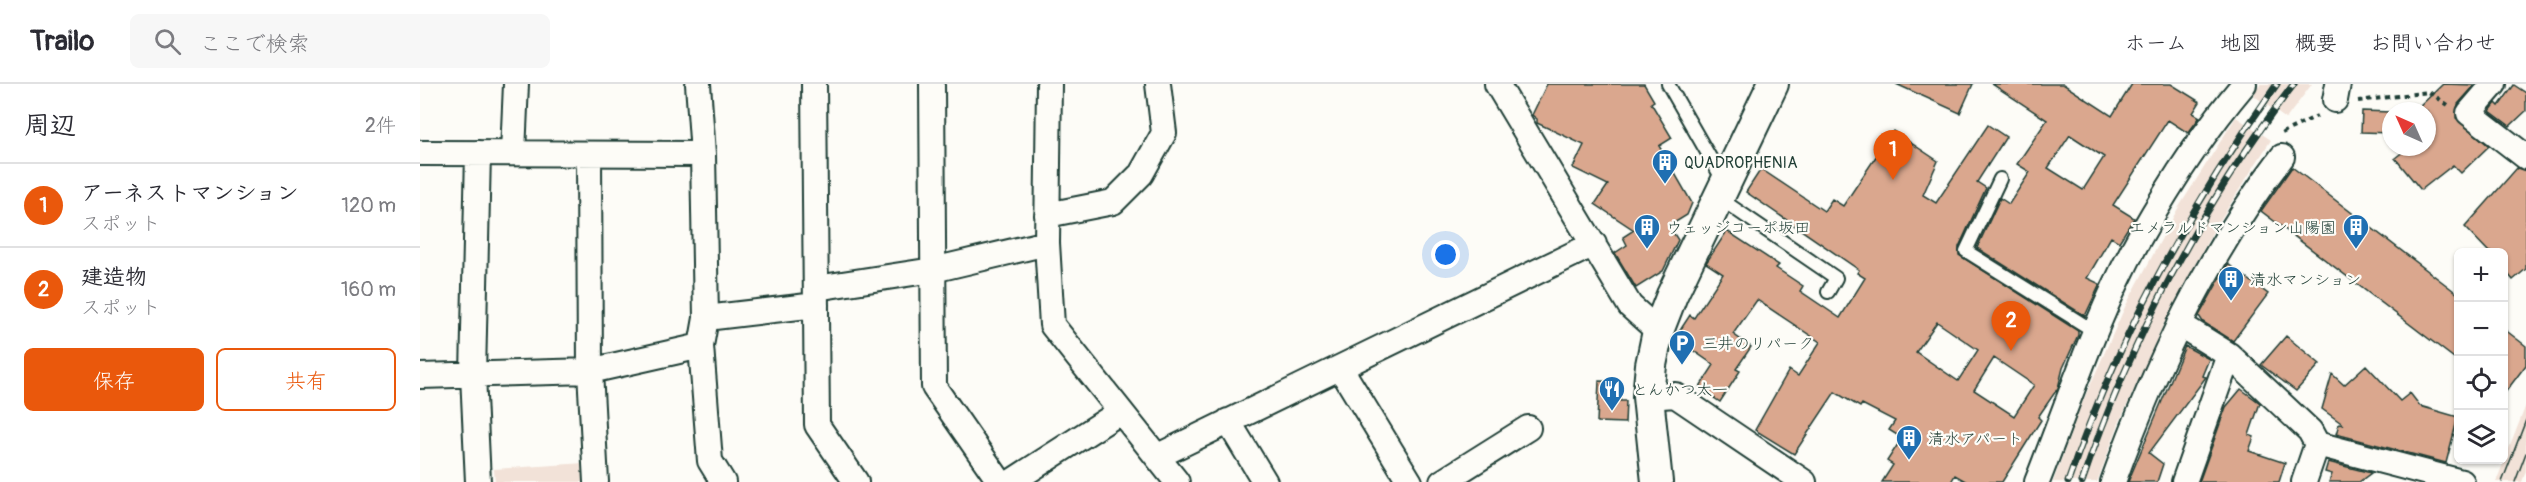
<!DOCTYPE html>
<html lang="ja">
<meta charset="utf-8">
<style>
:root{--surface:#fff;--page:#f7f7f7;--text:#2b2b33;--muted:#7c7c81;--line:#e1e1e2;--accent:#ea580c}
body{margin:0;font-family:Pangolin,"Klee One",sans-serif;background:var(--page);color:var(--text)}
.controls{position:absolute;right:18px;bottom:18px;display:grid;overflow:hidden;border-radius:9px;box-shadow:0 2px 4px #0004}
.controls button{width:54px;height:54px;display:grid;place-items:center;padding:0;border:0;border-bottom:2px solid var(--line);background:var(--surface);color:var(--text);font:30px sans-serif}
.compass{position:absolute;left:1962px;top:18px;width:54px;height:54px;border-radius:50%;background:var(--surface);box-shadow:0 2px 4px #0004;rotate:315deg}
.you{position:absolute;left:1026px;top:171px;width:21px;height:21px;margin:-15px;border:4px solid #fff;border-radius:50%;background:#1a73e8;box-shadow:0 0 0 9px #1a73e833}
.badge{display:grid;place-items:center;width:39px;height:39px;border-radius:50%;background:var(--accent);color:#fff;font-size:20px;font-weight:700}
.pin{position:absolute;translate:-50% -50px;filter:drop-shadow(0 2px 3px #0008)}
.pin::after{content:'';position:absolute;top:32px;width:21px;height:18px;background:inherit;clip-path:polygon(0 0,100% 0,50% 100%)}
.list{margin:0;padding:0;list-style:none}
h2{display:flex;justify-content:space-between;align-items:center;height:78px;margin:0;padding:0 24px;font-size:26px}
h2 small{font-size:20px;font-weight:400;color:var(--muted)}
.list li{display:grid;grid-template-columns:39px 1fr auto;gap:18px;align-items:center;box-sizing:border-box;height:84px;padding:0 24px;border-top:2px solid var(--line)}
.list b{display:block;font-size:22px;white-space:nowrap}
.list p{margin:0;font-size:20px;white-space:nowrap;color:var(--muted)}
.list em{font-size:20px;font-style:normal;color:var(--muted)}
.actions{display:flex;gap:12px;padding:18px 24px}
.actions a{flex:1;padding:14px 0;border:2px solid var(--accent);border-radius:9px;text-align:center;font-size:21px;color:var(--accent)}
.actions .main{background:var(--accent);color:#fff}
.icon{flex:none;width:33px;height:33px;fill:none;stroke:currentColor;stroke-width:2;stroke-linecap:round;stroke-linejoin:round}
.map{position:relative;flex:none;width:2106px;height:398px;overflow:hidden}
header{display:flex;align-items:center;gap:36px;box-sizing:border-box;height:84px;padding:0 30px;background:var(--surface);border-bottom:2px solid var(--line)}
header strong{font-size:28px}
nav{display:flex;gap:33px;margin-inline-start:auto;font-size:21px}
.search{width:420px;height:54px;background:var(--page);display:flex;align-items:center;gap:15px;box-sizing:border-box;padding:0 21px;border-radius:9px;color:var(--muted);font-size:22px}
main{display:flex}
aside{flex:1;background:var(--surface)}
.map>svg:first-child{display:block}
.built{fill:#f2e2d8}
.building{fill:#daa78e;stroke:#1f3d34;stroke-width:1.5;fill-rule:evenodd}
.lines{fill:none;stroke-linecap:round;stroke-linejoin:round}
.service-casing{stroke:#1f3d34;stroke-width:16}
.minor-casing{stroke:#1f3d34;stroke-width:28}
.tertiary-casing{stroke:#1f3d34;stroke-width:34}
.path{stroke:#1f3d34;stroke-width:4;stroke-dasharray:4.5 4.5;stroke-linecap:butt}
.service{stroke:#fdfcf7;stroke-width:12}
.minor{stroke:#fdfcf7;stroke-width:24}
.tertiary{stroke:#fdfcf7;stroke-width:30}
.tram{stroke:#1f3d34;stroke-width:1.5}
.rail-casing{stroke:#1f3d34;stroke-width:7}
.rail{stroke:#fdfcf7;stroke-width:4.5;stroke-dasharray:14;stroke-linecap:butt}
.labels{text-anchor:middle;stroke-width:4.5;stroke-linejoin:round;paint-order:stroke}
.poi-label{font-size:16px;fill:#1f3d34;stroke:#fdfcf7;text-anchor:start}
</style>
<header>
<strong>Trailo</strong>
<div class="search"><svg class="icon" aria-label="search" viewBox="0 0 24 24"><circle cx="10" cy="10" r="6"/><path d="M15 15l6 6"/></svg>ここで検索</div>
<nav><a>ホーム</a><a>地図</a><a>概要</a><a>お問い合わせ</a></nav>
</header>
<main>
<aside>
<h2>周辺<small>2件</small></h2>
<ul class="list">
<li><span class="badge">1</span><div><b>アーネストマンション</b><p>スポット</p></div><em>120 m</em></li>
<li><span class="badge">2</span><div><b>建造物</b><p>スポット</p></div><em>160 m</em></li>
</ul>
<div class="actions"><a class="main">保存</a><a>共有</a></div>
</aside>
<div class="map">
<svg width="2106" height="398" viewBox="0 0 2106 398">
<rect width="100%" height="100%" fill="#fdfcf7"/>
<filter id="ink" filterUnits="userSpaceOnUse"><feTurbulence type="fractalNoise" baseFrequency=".0167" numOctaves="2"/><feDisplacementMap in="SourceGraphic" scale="12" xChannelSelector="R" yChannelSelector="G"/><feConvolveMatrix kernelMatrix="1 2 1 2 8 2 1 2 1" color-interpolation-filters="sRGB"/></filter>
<g filter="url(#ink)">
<path class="built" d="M 1840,0 L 1892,0 L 1866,35 L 1833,11 Z
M 1816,33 L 1851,56 L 1793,147 L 1743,241 L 1699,339 L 1677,398 L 1633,398 L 1660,324 L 1705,223 L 1757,126 Z
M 2106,321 L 2106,387 L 2102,398 L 2076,398 Z
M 165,379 L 166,398 L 75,398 L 74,385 Z"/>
<path class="building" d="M 1127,0 L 1224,0 L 1234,17 L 1231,19 L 1252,54 L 1239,62 L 1272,119 L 1267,131 L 1249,142 L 1258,156 L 1243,187 L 1216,204 L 1195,169 L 1207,161 L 1203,153 L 1214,146 L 1175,120 L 1188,101 L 1153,84 L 1164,61 L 1117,39 L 1117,35 L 1112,31 Z
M 1476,0 L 1553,0 L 1540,29 Z
M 1572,0 L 1643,0 L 1692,32 L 1712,0 L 1751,0 L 1780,18 L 1773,29 L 1780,33 L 1768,49 L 1748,36 L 1693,121 L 1714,134 L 1699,158 L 1691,153 L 1667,194 L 1680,200 L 1665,232 L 1557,164 L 1580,114 L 1589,120 L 1610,88 L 1597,80 L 1627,36 ZM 1650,51 L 1684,73 L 1663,106 L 1628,84 Z
M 2023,0 L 2055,1 L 2038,20 L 2036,34 L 2069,62 L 2041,89 L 2033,81 L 2001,106 L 1975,74 L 1989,63 L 2007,63 L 2007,27 L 1995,27 Z
M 2094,1 L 2106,9 L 2106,27 L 2090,42 L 2070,27 L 2076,19 L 2079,22 Z
M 1942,27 L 1971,28 L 1971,49 L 1941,48 Z
M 1568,41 L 1586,53 L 1557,98 L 1566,104 L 1539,163 L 1539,171 L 1658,247 L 1658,251 L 1643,284 L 1638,304 L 1618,333 L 1621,336 L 1582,398 L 1547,398 L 1535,391 L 1531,398 L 1462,398 L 1473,381 L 1467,377 L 1482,354 L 1469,346 L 1475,337 L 1442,320 L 1440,323 L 1415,308 L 1374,370 L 1335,346 L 1369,286 L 1378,292 L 1400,258 L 1337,216 L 1313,250 L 1331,263 L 1316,285 L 1320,287 L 1300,318 L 1279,304 L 1294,281 L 1255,254 L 1270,231 L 1274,234 L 1303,190 L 1286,179 L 1307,147 L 1359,181 L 1356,184 L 1383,202 L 1380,207 L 1420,234 L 1445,194 L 1437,189 L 1439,186 L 1326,108 L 1341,85 L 1404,127 L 1412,115 L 1423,122 L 1473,47 L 1518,77 L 1503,111 L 1516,119 ZM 1517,238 L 1558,266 L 1538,297 L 1496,268 ZM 1574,274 L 1614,301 L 1594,332 L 1554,306 Z
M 1872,83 L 2038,210 L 2038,277 L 1841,127 Z
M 2097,84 L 2106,87 L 2106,185 L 2093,196 L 2084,185 L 2084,168 L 2069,168 L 2045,143 Z
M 1808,180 L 1848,210 L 1813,257 L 1783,238 L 1779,232 Z
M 2084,245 L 2106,262 L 2106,281 L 2084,310 Z
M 1866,252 L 1900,280 L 1876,307 L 1841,281 Z
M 1765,262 L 1789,275 L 1782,292 L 1786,293 L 1729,369 L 1743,380 L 1737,398 L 1708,398 Z
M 1946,281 L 1980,317 L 1990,309 L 2000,322 L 2038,333 L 2026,379 L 1916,350 L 1919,340 L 1924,341 L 1902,325 L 1912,290 L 1924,301 Z
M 1179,297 L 1201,298 L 1200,317 L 1206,317 L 1205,339 L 1177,338 Z
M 1821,305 L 1840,319 L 1829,351 L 1834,353 L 1829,367 L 1865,379 L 1859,398 L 1779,398 L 1806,323 Z
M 1908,378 L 1951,389 L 1939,398 L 1909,398 L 1912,390 L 1905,388 Z"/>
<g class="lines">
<g class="service-casing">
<path id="service" d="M 1248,0 L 1304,98
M 1580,95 L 1546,167 L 1677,249
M 1299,114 L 1416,194 L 1408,208"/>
</g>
<g class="minor-casing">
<path id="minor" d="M 278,0 L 283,70 L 286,234 L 281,262 L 290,377 L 303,398
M 394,0 L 397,341 L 436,398
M 512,0 L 514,303 L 580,398
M 629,0 L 627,159 L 632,241 L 757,398
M 1077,0 L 1210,222 L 1238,247
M 2074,0 L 2049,29 L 2106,73
M 1915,16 L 1918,0
M 0,69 L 283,70
M 58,69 L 53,291 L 58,398
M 93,69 L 96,0
M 169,70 L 170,287 L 176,398
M 627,131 L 693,118 L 721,90 L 744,49 L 738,0
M 396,204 L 513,186 L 627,159
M 286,234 L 396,221
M 1759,240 L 1809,271 L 1890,347 L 1897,360 L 2042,398
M 921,285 L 990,398
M 0,292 L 170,287 L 281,262
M 1228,313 L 1255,311 L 1384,398
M 808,337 L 845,398
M 738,372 L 1174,160
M 591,398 L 700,328
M 1022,398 L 1108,344
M 1617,398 C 1649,317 1678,227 1721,151 C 1751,98 1785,46 1824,0
M 1693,398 C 1735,282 1787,171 1862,73
M 1764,398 L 1809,271
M 1884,398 L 1897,360"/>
</g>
<g class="tertiary-casing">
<path id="tertiary" d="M 1237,398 L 1228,313 L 1231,281 L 1238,247 L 1252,211 L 1353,0"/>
</g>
<path class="path" d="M 1938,17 L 2009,8 L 2028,21
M 1862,49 L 1897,32"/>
<use href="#service" class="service"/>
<use href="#minor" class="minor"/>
<use href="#tertiary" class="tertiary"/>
<path class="tram" d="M 2082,398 L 2106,336
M 2095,398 L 2106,369"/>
<g class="rail-casing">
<path id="rail" d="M 1648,398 C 1697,255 1769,123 1857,0
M 1662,398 C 1710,257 1783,118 1874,0"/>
</g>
<use href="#rail" class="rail"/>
</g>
</g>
<defs>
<g id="building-pin" transform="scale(1.35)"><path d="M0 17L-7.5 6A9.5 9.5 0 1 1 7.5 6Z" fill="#1f6fb2" stroke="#fdfcf7"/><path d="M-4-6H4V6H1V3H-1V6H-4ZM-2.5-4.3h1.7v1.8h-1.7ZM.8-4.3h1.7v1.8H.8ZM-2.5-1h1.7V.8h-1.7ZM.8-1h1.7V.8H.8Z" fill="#fff"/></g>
<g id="parking-pin" transform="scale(1.35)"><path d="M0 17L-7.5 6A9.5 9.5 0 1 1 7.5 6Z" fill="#1f6fb2" stroke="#fdfcf7"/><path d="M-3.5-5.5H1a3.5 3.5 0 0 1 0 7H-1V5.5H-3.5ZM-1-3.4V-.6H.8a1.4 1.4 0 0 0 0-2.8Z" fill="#fff"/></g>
<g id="restaurant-pin" transform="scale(1.35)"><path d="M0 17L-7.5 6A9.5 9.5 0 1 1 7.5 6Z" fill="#1f6fb2" stroke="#fdfcf7"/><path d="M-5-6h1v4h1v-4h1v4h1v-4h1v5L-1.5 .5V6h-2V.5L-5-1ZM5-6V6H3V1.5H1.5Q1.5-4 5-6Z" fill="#fff"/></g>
</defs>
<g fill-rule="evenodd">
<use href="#building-pin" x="1245" y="78"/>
<use href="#building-pin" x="1227" y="143"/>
<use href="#building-pin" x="1936" y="143"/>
<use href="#building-pin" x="1811" y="195"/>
<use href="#parking-pin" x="1262" y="259"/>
<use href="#restaurant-pin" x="1192" y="305"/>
<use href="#building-pin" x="1489" y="354"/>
</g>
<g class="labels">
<g class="poi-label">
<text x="1264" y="84">QUADROPHENIA</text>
<text x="1246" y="149">ウェッジコーポ坂田</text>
<text x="1916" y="149" text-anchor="end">エメラルドマンション山陽園</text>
<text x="1830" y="201">清水マンション</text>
<text x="1282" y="265">三井のリパーク</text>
<text x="1212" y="311">とんかつ太一</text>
<text x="1508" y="360">清水アパート</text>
</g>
</g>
</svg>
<div class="controls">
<button>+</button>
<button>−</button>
<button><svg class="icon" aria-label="locate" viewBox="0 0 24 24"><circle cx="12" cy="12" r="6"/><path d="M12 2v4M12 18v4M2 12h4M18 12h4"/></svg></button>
<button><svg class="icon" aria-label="layers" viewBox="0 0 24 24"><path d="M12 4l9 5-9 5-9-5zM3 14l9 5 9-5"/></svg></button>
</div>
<svg class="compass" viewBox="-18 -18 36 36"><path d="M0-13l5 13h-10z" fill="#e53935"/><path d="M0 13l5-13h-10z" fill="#7c7c81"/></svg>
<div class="you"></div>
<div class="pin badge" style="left:1473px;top:96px">1</div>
<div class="pin badge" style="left:1591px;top:267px">2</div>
</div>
</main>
